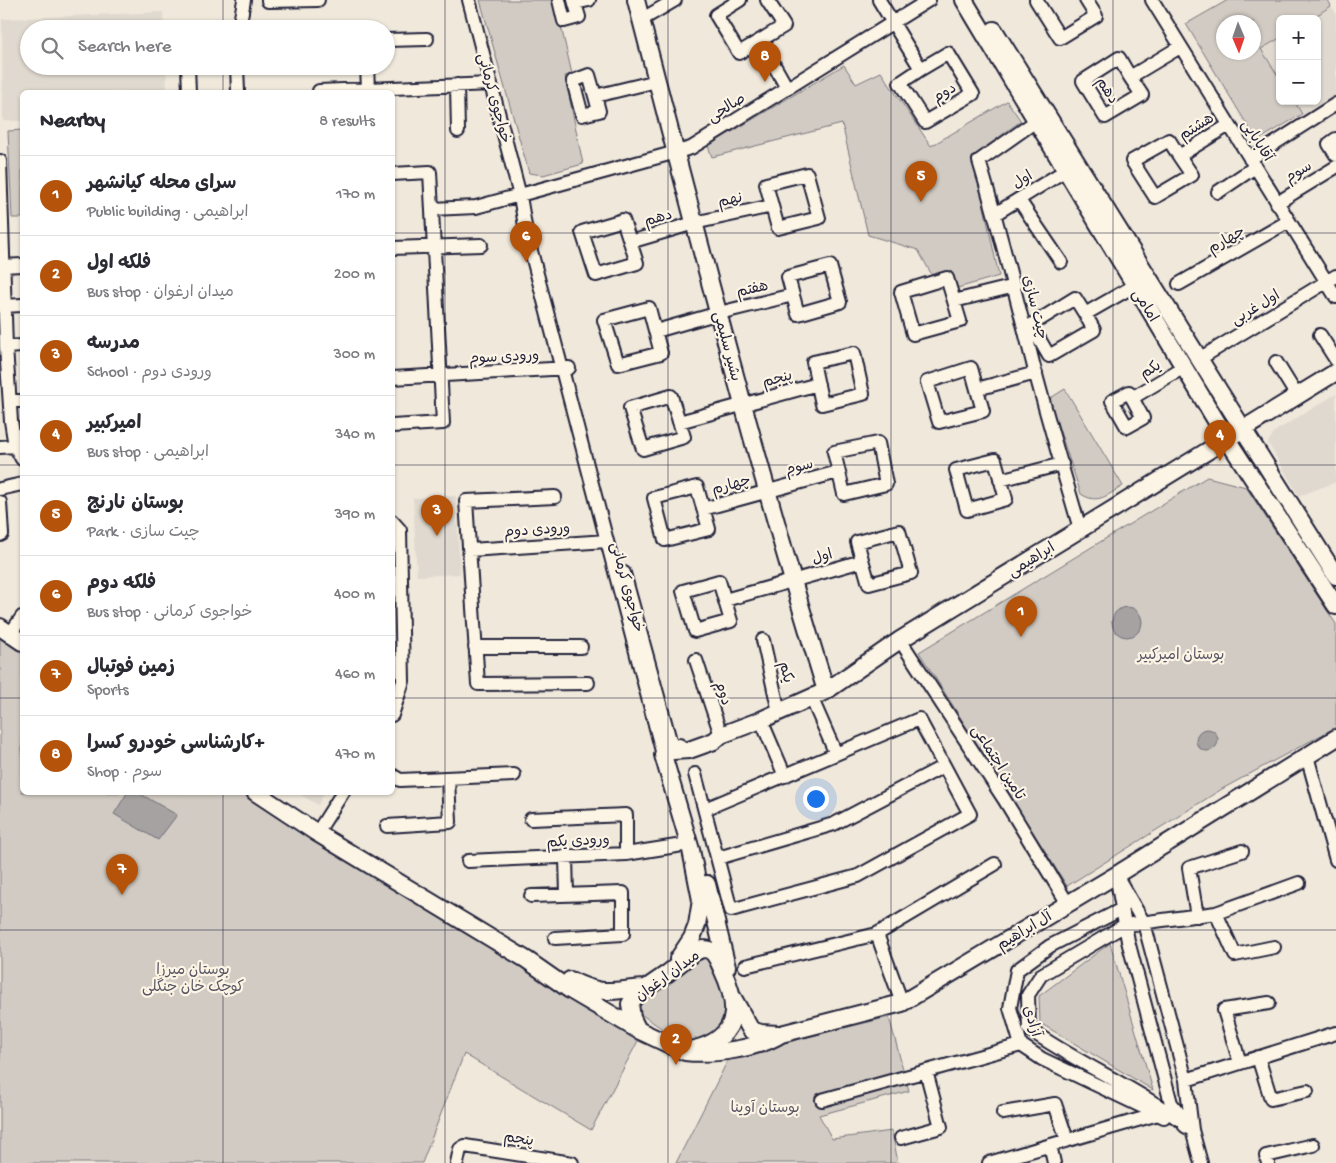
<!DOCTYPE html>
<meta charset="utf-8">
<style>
:root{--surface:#fff;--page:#f7f7f7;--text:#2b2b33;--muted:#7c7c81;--line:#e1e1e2;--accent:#b45309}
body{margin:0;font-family:"Gochi Hand","Playpen Sans Arabic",sans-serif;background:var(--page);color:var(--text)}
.controls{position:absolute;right:15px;top:15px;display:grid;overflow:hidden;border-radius:8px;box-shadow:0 1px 4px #0004}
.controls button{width:45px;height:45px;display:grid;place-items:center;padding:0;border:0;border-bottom:1px solid var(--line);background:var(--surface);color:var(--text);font:25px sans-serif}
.compass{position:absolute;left:1216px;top:15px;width:45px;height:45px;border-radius:50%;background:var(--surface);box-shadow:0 1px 4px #0004;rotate:178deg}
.you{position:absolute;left:815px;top:798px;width:18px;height:18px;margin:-12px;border:4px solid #fff;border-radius:50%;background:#1a73e8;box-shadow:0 0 0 8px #1a73e833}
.badge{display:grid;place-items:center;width:32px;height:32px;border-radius:50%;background:var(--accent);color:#fff;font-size:16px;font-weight:700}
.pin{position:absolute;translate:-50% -41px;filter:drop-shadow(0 1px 2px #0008)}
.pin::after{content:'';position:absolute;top:26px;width:18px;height:15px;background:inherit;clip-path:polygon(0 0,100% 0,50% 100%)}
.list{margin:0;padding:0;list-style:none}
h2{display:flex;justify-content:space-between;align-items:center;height:65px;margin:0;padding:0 20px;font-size:21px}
h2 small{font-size:16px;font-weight:400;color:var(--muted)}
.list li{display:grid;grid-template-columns:32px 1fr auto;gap:15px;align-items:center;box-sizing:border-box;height:80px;padding:0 20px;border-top:1px solid var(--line)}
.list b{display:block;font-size:19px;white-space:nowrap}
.list p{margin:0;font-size:16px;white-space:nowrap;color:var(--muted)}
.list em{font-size:16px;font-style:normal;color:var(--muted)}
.icon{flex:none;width:28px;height:28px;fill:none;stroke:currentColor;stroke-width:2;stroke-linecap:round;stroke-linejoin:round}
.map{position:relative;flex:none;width:1336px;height:1163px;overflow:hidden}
.search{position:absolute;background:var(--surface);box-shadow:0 1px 4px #0004;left:20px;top:20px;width:375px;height:55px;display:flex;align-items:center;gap:12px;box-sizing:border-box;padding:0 18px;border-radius:28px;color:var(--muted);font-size:19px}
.panel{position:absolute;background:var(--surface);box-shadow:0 1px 4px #0004;left:20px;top:90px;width:375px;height:705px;border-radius:8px}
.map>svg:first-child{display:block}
.built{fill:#e0d9cf}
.green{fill:#d1cbc3;stroke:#7a767f;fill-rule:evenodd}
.water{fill:#a6a2a2;stroke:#716f79}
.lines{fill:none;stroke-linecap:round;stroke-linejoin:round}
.minor-casing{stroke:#22223b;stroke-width:16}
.major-casing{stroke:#22223b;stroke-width:20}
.minor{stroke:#fcf5e5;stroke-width:12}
.major{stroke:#fcf5e5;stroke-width:16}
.grid{fill:none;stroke:#22223b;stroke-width:1;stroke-opacity:0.55}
.labels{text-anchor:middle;stroke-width:4.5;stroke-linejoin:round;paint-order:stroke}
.street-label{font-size:15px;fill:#22223b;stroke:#fcf5e5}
.park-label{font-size:15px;fill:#575564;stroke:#fcf5e5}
</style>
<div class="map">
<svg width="1336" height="1163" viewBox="0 0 1336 1163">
<rect width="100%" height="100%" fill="#efe8db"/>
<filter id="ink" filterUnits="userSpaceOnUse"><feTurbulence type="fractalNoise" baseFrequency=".02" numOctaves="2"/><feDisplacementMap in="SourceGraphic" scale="10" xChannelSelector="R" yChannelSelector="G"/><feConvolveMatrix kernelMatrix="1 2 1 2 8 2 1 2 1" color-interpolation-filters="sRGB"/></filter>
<g filter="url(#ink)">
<path class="built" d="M 1331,6 L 1336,13 L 1336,96 L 1303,115 L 1294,101 L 1317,101 L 1317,19 L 1311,19 Z
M 163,12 L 164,29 L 29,29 L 29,66 L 166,66 L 167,92 L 22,92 L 22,121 L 3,121 L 2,19 Z
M 1280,38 L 1280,79 L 1261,50 Z
M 1336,394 L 1336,482 L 1299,496 L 1268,443 L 1274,432 Z
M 456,496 L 460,574 L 417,576 L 413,498 Z
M 298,793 L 324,792 L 324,793 L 318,805 Z"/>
<path class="green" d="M 480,0 L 555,0 L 572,74 L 565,76 L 583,164 L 543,175 L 529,173 Z
M 1228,0 L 1328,0 L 1331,6 L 1311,19 L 1280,19 L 1280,38 L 1261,49 L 1280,79 L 1280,101 L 1294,101 L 1302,114 L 1257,141 L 1186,24 ZM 1224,22 L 1254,22 L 1254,52 L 1224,52 Z
M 844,65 L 856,84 L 881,72 L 931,146 L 1007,101 L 1021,121 L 973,156 L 999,276 L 954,289 L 933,277 L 918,250 L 868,235 L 842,124 L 712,157 L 708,146 Z
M 22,130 L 22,218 L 12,218 L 8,131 Z
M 1065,389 L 1123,486 C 1107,495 1098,505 1081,494 L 1049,399 Z
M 1207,477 L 1246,487 L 1336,624 L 1336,727 L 1222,789 L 1067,886 L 919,652 Z
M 0,636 L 22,651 L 22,792 L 248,793 L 640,1037 L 591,1130 L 464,1054 L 422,1163 L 0,1163 Z
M 1110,943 L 1153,1090 L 1040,1023 L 1039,996 Z
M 697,955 L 708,955 L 726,1001 L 725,1019 L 715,1033 L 697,1042 L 687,1042 L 679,1040 L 636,1011 L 638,999 C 661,991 685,976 697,955 Z
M 889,1017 L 909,1091 L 819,1115 L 832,1139 L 892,1131 L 898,1163 L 676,1163 L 730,1056 Z"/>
<path class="water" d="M1112 622a15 15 0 1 1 30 0a15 15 0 1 1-30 0Z
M1196 740a11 11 0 1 1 22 0a11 11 0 1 1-22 0Z
M 139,793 L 177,815 L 158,840 L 114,814 L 127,793 Z"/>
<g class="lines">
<g class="minor-casing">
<path id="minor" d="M 268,0 L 268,1 L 318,0
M 469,0 L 520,196 L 526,232 L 663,755
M 559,0 L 564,21 L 579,17 L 574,0
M 740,0 L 716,15 L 739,53 L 784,26 L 767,0
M 879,0 L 921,69 L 948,53 L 973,94 L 925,122 L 900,83 L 921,69
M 1036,0 L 1060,38 L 1096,16 L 1086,0
M 1152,0 L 1336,297
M 575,3 L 589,0
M 641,20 L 675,0
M 239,29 L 244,0
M 386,40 L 427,39
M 761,42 L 787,88
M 188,66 L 189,92
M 237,66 L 238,92
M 367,66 L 368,89
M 1130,77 L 1119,58 L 1083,81 L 1105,117 L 1142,95 L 1130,77 L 1180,47
M 457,85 L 458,131
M 320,92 L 319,91 L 491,84
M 595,96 L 589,75 L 573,81 L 582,115 L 599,111 L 595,96 L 657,81
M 1036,121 L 979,161 C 1000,230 1017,300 1035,371 C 1049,424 1065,477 1080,529
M 1336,139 L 1329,144 L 1336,155
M 1179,156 L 1169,140 L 1132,161 L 1155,197 L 1192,175 L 1179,156 L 1229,125
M 1250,159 L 1336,104
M 0,161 L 6,347 L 11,421 L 15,446 L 22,459
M 392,174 L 430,172 L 443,423 L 392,426
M 807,174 L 819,218 L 778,228 L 766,184 Z
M 1218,192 L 1255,167
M 1019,200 L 1061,262
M 1277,203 L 1336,167
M 432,209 L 476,207 L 691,148 L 929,0
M 995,214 L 1066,170
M 623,220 L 637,263 L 596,275 L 582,232 Z
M 630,242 L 694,223 L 772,206
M 392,248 L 481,245
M 3,266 L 22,265
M 830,266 L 840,302 L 798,314 L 788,277 Z
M 947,278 L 960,321 L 913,334 L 901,292 Z
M 1179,284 L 1289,221
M 954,301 L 1015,286
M 4,306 L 22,305
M 649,308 L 661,353 L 618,364 L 604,320 Z
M 1085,314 L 1075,298 L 1031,325 L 1049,356 L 1094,330 L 1085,314 L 1134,286
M 656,331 L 719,313 L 793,295
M 1320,335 L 1336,360
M 6,347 L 22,346
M 854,353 L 863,394 L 822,404 L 813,362 Z
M 1199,359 L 1336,276
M 1276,362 L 1297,396
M 971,368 L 983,411 L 939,422 L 927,382 Z
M 392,378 L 569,368
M 977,389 L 1036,373
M 1129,392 L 1143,418 L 1127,427 L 1112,401 Z
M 671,396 L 684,437 L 643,449 L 630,408 Z
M 1132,398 L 1184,367
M 10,401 L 22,401
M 679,422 L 818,384
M 878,443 L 886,484 L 844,494 L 834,452 Z
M 0,447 L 15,446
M 995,460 L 1006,499 L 967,510 L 956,470 Z
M 1000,480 L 1062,464
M 697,487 L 709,529 L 665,540 L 654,498 Z
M 0,489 L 22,484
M 555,497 L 466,501 L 478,684 L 588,683
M 0,502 L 2,534 L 0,535
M 703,509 L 838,472
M 392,521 L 400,530 L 403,681 L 392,715
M 899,531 L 911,573 L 869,584 L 857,542 Z
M 470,550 L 607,541
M 624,573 L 673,751
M 719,581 L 731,621 L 695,631 L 683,591 Z
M 725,600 L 862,561
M 10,634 L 22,617
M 763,640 L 779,712
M 900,640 L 1004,799 L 1068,904
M 475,647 L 581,647
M 696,660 L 721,735
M 811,697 L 836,754
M 761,720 L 785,776
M 1307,756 L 1336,860
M 695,774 L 731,910 L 858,876 L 970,814 L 919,719 L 705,809
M 392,775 L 400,780 L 514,775
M 531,819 L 626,815 L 626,854
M 387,826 L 450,822 L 448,778
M 317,833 L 343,792
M 566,857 L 567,895
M 718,858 L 834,824 L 944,766
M 468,861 L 626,854 L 689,844
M 1116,875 L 1144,923 L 1186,1080 L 1192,1130 L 1171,1103 L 1128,941 Z
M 531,896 L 623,893 L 623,934 L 555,938
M 1122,909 L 1050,946 L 1017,970 L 1010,1008 L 1021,1045 L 1042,1059 L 1164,1117
M 1216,913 L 1235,955 L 1274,947
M 1197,916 L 1189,868 L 1242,851
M 877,934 L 902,1003
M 745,966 L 877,934 L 995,864
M 1258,1057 L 1271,1099 L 1307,1091
M 1240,1063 L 1224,1010 L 1269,1003
M 1186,1080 L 1336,1033
M 822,1100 L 1021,1045
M 1003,1113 L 1055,1104 L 1067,1140
M 1178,1119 C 1131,1085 1077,1063 1029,1029 L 1028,995 L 1041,975 L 1125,925 L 1216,913 L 1299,883
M 1185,1126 L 1192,1130 L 1201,1163
M 901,1138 L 941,1127 L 926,1071
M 1050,1145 L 1054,1163
M 457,1163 L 460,1149 L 465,1146 L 572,1163
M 989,1163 L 1158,1114
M 1268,1163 L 1266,1156 L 1313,1145"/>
</g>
<g class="major-casing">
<path id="major" d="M 636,0 C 696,231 756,463 826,691
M 964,0 L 1227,439 L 1336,606
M 994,30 L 1243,429 L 1336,576
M 0,627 L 22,642
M 673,751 L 689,750 L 714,741 L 721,735 L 761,720 L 826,691 L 900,640 L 1336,372
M 255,792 L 317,833 L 527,960 L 570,990 L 638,1030
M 707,884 L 727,967
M 702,949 C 706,949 709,949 712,952 C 717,956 719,963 722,969 C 730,986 740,1014 726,1031 C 716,1044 700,1048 685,1052 L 638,1030 L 632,1018 L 630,1004 L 636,995 L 668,973 L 693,953 Z
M 678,959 L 692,938 L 697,925 L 701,900 L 691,850 L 663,755 L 679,747
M 570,980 C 605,997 610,990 645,988
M 733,998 L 751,1030 L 761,1033 L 778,1034
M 685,1052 C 712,1055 758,1049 781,1034 L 902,1003 L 1116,875 L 1336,738"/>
</g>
<use href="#minor" class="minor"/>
<use href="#major" class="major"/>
</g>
</g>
<path class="grid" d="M 223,0 L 223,29M 445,0 L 445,1163M 668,0 L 668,1163M 891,0 L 891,1163M 1113,0 L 1113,1163M 223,66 L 223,92M 0,233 L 22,233M 392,233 L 1336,233M 0,465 L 22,465M 392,465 L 1336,465M 0,698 L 22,698M 392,698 L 1336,698M 223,792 L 223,1163M 0,930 L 1336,930"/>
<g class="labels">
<g class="street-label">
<text transform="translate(1108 90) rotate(58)" y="5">دهم</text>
<text transform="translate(944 92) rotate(-30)" y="5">دوم</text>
<text transform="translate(495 98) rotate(75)" y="5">خواجوی کرمانی</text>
<text transform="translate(726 107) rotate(-32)" y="5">صالحی</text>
<text transform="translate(1196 126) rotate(-32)" y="5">هشتم</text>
<text transform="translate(1258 140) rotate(58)" y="5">آقابابایی</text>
<text transform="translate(1298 171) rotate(-31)" y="5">سوم</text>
<text transform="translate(1022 179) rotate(-32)" y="5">اول</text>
<text transform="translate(730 199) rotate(-12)" y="5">نهم</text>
<text transform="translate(658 217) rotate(-16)" y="5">دهم</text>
<text transform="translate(1226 239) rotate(-30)" y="5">چهارم</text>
<text transform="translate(752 288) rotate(-13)" y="5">هفتم</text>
<text transform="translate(1146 305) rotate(58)" y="5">امامی</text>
<text transform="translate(1036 307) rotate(76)" y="5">چیت سازی</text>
<text transform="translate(1255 307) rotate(-31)" y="5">اول غربی</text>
<text transform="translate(728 346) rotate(75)" y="5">بشیر سلیمی</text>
<text transform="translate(504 356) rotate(-3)" y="5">ورودی سوم</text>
<text transform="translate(1150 369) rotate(-31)" y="5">یکم</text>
<text transform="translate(777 378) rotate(-15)" y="5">پنجم</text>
<text transform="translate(799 466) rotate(-15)" y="5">سوم</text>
<text transform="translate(731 484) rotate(-15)" y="5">چهارم</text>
<text transform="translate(537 529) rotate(-4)" y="5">ورودی دوم</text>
<text transform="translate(822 556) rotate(-17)" y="5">اول</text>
<text transform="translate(1031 559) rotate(-32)" y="5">ابراهیمی</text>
<text transform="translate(628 587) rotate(75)" y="5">خواجوی کرمانی</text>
<text transform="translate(787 672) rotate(77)" y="5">یکم</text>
<text transform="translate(724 693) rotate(72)" y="5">دوم</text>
<text transform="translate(999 762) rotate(57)" y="5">تامین اجتماعی</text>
<text transform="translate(578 840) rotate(-3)" y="5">ورودی یکم</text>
<text transform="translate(1024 930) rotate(-31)" y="5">آل ابراهیم</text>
<text transform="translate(667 975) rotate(-36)" y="5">میدان ارغوان</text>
<text transform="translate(1033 1021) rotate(73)" y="5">آزادی</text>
<text transform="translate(519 1138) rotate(9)" y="5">پنجم</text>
</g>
<g class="park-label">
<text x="1181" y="659">بوستان امیرکبیر</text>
<text x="193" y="974">بوستان میرزا<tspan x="193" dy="17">کوچک خان جنگلی</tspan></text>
<text x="765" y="1112">بوستان آوینا</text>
</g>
</g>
</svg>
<div class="controls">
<button>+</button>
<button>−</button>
</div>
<svg class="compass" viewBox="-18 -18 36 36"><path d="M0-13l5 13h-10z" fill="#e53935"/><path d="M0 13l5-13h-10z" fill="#7c7c81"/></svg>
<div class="you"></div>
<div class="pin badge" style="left:1021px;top:637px">1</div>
<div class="pin badge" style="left:676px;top:1065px">2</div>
<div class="pin badge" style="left:437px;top:536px">3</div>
<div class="pin badge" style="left:1220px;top:461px">4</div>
<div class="pin badge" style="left:921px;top:202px">5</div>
<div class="pin badge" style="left:526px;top:262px">6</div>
<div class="pin badge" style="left:122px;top:895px">7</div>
<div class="pin badge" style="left:765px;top:82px">8</div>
<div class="search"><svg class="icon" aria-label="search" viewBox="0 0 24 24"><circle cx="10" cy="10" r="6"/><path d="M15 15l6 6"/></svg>Search here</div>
<section class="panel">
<h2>Nearby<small>8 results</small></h2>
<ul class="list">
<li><span class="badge">1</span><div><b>سرای محله کیانشهر</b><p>Public building · ابراهیمی</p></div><em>170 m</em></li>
<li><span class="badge">2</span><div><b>فلکه اول</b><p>Bus stop · میدان ارغوان</p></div><em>200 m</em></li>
<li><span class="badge">3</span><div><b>مدرسه</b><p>School · ورودی دوم</p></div><em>300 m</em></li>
<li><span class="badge">4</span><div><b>امیرکبیر</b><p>Bus stop · ابراهیمی</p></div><em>340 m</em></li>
<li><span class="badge">5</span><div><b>بوستان نارنج</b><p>Park · چیت سازی</p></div><em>390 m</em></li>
<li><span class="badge">6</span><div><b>فلکه دوم</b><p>Bus stop · خواجوی کرمانی</p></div><em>400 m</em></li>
<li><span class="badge">7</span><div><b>زمین فوتبال</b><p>Sports</p></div><em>460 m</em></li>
<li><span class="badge">8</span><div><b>کارشناسی خودرو کسرا+</b><p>Shop · سوم</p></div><em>470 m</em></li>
</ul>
</section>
</div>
